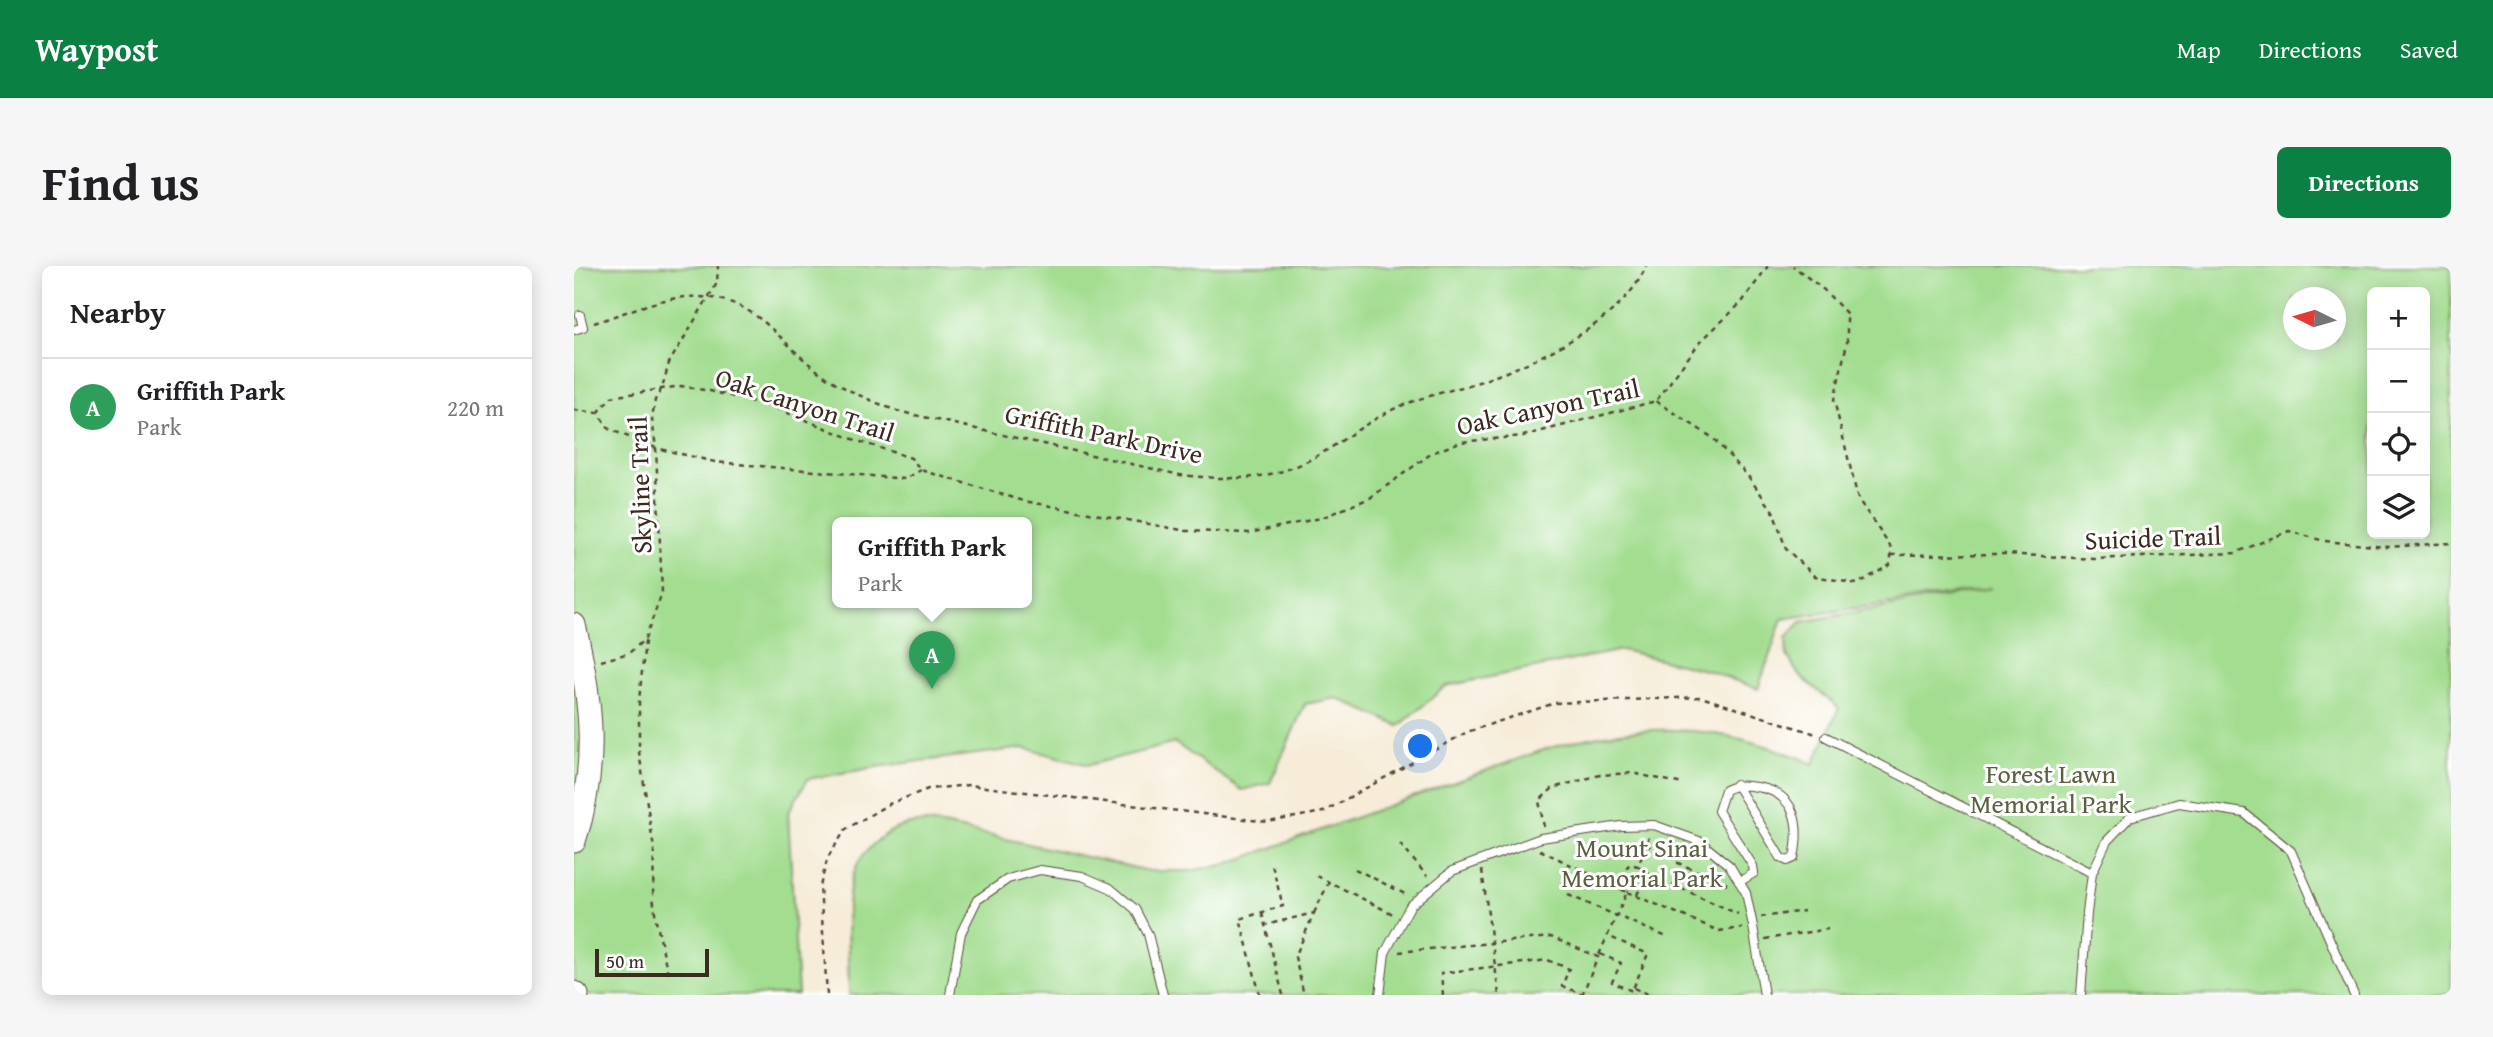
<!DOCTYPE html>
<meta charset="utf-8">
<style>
:root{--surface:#fff;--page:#f6f6f6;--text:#202124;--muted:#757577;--line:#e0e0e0;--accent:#0b8043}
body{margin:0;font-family:"Gentium Book Plus",serif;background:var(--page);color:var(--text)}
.controls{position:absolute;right:21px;top:21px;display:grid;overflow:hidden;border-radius:10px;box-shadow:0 4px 18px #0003}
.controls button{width:63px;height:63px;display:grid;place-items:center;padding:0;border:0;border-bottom:2px solid var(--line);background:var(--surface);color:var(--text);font:35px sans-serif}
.compass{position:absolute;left:1709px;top:21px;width:63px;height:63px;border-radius:50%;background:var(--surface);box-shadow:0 4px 18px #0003;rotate:275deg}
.scale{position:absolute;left:21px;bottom:18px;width:114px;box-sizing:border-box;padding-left:7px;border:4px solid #3b2a1e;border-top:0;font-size:19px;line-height:24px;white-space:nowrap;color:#3b2a1e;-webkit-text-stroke:5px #fff;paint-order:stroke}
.you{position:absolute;left:847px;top:481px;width:24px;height:24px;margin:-18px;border:5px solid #fff;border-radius:50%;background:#1a73e8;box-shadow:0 0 0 10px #1a73e833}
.badge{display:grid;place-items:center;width:46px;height:46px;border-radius:50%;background:var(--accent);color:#fff;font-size:23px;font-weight:700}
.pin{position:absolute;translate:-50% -58px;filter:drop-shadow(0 2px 4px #0008)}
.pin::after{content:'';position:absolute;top:37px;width:24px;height:21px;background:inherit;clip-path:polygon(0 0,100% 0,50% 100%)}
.popup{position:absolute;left:258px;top:251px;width:200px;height:91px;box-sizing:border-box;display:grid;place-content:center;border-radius:10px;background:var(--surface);filter:drop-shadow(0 2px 5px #0005);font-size:23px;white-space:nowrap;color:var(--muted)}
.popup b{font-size:26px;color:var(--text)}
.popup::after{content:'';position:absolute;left:50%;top:100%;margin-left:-14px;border:14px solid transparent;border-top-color:var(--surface)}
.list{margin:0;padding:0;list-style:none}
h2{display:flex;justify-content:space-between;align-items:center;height:91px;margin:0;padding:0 28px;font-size:30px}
h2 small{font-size:23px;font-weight:400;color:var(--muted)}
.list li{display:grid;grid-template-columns:46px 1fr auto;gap:21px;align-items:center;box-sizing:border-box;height:98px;padding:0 28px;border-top:2px solid var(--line)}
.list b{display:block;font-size:26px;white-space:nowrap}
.list p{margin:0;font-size:23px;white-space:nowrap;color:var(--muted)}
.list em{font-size:23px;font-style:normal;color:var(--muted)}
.icon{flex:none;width:38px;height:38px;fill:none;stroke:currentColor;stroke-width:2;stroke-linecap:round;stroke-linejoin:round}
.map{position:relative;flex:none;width:1877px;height:729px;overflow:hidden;border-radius:10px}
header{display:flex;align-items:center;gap:42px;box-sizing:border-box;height:98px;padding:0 35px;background:var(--accent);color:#fff}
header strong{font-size:33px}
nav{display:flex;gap:38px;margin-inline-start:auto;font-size:24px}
.intro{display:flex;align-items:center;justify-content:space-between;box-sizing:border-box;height:168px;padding:0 42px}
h1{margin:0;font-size:49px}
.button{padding:18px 32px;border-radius:10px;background:var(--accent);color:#fff;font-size:24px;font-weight:700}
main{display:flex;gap:42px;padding:0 42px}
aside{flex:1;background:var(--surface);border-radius:10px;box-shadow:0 4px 18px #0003}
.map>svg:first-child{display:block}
.green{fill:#a3dd90;stroke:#6f8457;stroke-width:2;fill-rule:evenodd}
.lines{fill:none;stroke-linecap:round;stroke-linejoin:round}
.lane-casing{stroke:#57473a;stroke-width:10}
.secondary-casing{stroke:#57473a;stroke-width:25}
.path{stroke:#57473a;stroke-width:2.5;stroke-dasharray:5 5;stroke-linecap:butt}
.lane{stroke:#fff;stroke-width:8}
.secondary{stroke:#fff;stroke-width:23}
.labels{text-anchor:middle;stroke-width:6;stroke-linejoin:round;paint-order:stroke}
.street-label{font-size:26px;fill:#3b2a1e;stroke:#fff}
.park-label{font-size:26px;fill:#5a6040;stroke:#fff}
</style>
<header>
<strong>Waypost</strong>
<nav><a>Map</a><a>Directions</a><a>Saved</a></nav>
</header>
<div class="intro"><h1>Find us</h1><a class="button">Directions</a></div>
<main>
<aside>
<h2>Nearby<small></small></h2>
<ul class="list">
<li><span class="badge" style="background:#2e9e5b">A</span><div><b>Griffith Park</b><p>Park</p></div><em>220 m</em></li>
</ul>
</aside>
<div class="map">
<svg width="1877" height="729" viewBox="0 0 1877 729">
<rect width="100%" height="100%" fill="#fff"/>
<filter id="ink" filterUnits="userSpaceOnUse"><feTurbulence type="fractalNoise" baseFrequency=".0143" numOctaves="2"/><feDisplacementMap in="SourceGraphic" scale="14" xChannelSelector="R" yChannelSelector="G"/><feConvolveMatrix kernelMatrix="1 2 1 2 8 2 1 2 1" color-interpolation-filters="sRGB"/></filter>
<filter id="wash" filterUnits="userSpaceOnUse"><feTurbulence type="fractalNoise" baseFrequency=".00686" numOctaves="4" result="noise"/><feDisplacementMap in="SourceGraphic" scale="28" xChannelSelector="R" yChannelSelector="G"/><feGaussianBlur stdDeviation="1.57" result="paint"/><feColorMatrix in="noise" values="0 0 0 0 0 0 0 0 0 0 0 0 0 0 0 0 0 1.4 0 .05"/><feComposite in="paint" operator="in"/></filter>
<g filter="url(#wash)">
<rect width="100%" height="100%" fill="#f6ecd8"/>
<path class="green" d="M 0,0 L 1877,0 L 1877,729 L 275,729 C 275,695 270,648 277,616 C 282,589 309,564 336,558 C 350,555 365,558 378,561 L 575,605 L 615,605 L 650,599 L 972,483 C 1070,454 1146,457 1240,498 L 1265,442 L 1224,408 L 1213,389 L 1212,372 L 1227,356 L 1418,322 L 1208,353 L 1184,423 L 1135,405 L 1048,384 L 872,420 L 825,460 L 763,432 L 731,438 L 696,517 L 668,524 L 601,477 L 515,499 L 450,482 L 309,500 L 234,513 L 214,547 L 224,729 L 0,729 ZM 1798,26 L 1851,26 L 1851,268 L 1798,268 ZM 1720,32 L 1762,32 L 1762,74 L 1720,74 ZM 264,257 L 452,257 L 452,337 L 264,337 Z"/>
</g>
<g filter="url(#ink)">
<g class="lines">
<g class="lane-casing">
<path id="lane" d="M 0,64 L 9,61 L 6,49
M 1252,471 L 1518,607
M 1162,518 L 1207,592 L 1213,595 L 1220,592 C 1227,558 1222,527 1183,521 C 1170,519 1163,518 1151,524 L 1144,545 L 1179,600 L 1180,607 L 1165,616
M 376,729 L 387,667 L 403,634 L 434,613 L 466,604 L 508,610 L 536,622 L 561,643 L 574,668 L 589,729
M 806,729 L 811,687 L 836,640 L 878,605 L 967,572 L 1047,560 L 1080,559 L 1125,575 L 1156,600 L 1172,627 L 1179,660 L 1190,729
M 1507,729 L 1513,647 L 1518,607 L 1533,575 L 1556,551 L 1605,537 L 1670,547 L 1717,585 L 1780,729"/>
</g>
<g class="secondary-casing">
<path id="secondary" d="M 0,359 C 18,434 25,500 0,575
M 0,727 L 3,729"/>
</g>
<path class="path" d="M 20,57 C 49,48 81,33 112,31 C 185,27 200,75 251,110 C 273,125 298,135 323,145 L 606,209 C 638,212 669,215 701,207 C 744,197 775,166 814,146 C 839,133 867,127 895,119 C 951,102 1049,58 1072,0
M 1082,135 L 1139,172 L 1174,210 L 1199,245 L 1212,283 L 1241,310 L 1283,318 L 1316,299 L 1318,283 L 1284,233 L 1260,134 L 1273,77 L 1273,48 L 1250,24 L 1219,0
M 0,144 L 24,147 L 35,163 L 82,182 L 141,196 L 331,213 L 347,204
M 24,147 L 37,131 L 107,120 L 136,125 L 196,140 L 284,175 L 337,192 L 347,204 L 450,235 L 613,265 L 675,267 L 747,252 L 796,232 L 858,187 L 886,176 L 949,170 L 1082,135 L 1126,76 L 1168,36 L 1194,0
M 1317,289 L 1431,288 L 1520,293 L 1661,287 L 1715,265 L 1750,275 L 1812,281 L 1877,277
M 71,375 L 65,435 L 65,486 L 80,583 L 79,630 L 82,654 L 94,708
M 27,395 L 55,387 L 71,373 L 88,327 L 82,182 L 78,153 L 81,134 L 88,122 L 95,97 L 143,17 L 144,0
M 970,561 L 965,535 L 979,522 L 1026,509 L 1058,507 L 1109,518
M 826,578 L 853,610
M 1072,579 L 1106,593 L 1104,597 L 1153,618
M 966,584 L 1053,626 L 1024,691
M 781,603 L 831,628
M 908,604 L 925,729
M 1071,606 L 1164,648
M 743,610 L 755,616
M 1043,620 L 1049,605 L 1056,598 L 1064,600 L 1076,569
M 1053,626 L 1145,665 L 1168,662
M 994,629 L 1095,672
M 1063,629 L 1072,609 L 1070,604 L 1064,600
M 688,647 L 691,659
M 740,647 L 755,616 L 819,648
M 1187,651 L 1230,645
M 1191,673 L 1254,663
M 825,686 L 977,671 L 1024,691 L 1008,729
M 1026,688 L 1047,697 L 1038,716 L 1058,725 L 1074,688 L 1034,670
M 1060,722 L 1076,729
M 253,729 L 246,620 L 254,591 L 272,563 L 315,538 L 354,523 L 395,519 L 694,556 L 749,546 L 893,466 L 981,437 L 1127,431 L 1242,468
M 686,729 L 666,653 L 709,640 L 698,599
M 709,729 L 691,659 L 740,647 L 721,691 L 730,729
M 869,729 L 867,707 L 974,694 L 995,703 L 988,720 L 1008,728"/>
<use href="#lane" class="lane"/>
<use href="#secondary" class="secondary"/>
</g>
</g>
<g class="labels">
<g class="street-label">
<text transform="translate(231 139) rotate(18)" y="9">Oak Canyon Trail</text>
<text transform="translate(974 141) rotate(-12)" y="9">Oak Canyon Trail</text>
<text transform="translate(530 168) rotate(12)" y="9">Griffith Park Drive</text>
<text transform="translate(66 219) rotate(-92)" y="9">Skyline Trail</text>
<text transform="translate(1579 272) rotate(-2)" y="9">Suicide Trail</text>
</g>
<g class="park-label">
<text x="1477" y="517">Forest Lawn<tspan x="1477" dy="30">Memorial Park</tspan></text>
<text x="1068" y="591">Mount Sinai<tspan x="1068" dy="30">Memorial Park</tspan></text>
</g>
</g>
</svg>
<div class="controls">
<button>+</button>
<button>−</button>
<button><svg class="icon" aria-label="locate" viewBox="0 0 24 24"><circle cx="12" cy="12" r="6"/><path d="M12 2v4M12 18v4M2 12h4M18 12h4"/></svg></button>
<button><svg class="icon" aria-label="layers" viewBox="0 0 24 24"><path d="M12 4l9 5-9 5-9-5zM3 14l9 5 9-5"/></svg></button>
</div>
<svg class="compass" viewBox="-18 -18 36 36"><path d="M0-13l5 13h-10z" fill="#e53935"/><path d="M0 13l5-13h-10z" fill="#757577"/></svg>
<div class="scale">50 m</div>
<div class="you"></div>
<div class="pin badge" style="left:358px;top:423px;background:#2e9e5b">A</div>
<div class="popup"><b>Griffith Park</b>Park</div>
</div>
</main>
